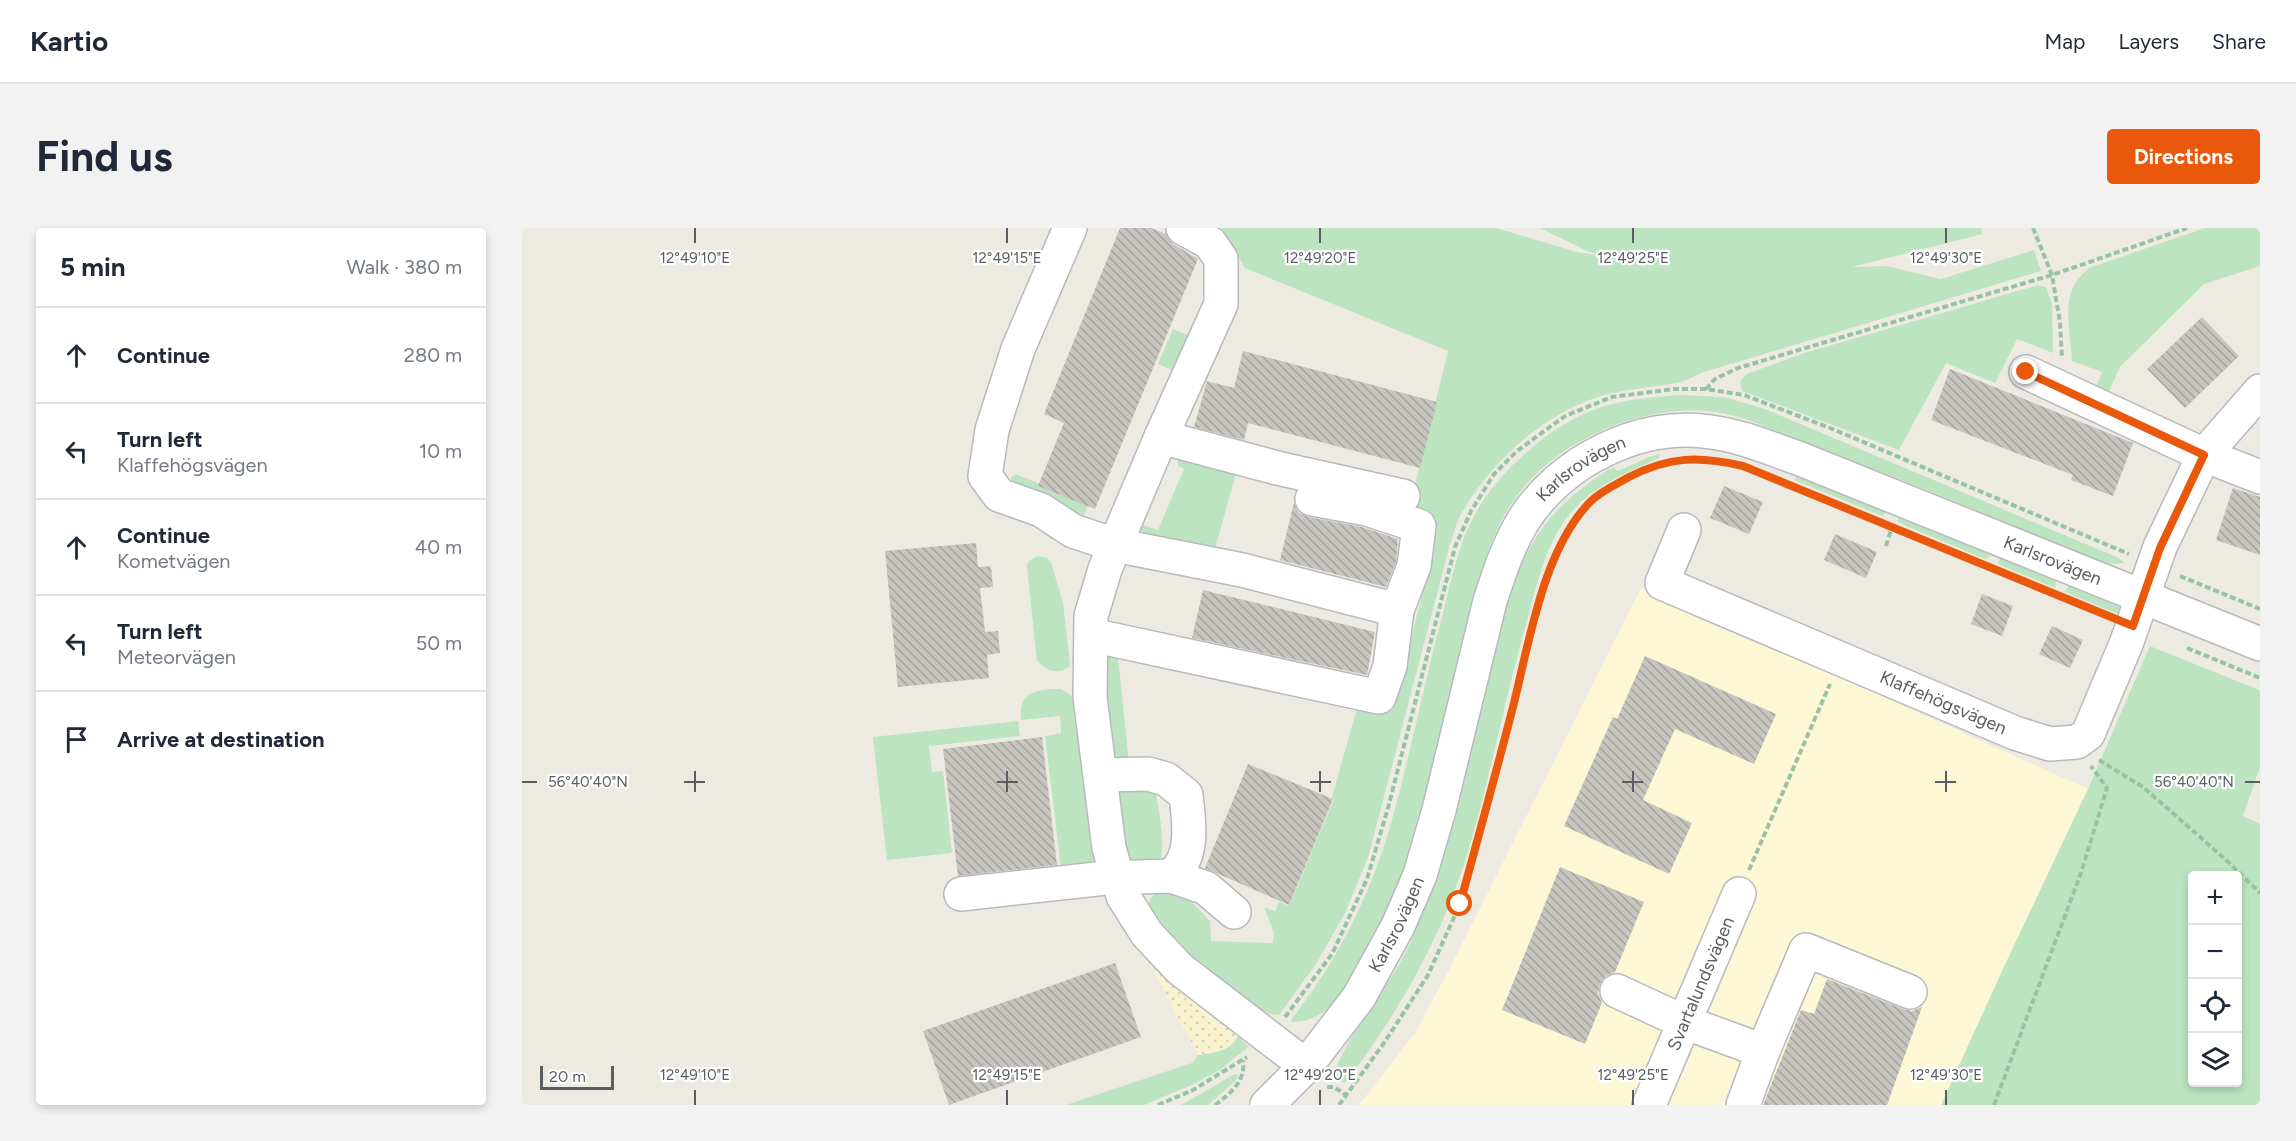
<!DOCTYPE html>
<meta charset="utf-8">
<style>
:root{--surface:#fff;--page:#f2f2f3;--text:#1f2937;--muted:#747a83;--line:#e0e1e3;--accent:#ea580c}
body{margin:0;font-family:Figtree,sans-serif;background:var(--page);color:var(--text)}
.controls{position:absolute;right:18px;bottom:18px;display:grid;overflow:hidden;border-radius:6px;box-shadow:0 3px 9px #0003}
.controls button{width:54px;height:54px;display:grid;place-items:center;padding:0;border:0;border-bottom:2px solid var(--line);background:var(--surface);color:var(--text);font:30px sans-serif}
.scale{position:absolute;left:18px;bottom:15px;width:74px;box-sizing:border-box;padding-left:6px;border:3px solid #5a5d62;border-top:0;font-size:16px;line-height:21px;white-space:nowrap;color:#5a5d62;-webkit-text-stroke:4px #fff;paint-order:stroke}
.stop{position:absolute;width:18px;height:18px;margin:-14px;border:4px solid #ea580c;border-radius:50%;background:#fff}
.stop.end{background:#ea580c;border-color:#fff;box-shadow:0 2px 6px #0008}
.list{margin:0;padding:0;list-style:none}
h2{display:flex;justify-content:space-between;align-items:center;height:78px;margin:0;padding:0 24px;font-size:26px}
h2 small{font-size:20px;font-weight:400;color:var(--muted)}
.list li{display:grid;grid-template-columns:39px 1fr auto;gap:18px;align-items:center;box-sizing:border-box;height:96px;padding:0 24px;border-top:2px solid var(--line)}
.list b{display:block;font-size:22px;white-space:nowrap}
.list p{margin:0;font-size:20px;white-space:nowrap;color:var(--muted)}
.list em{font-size:20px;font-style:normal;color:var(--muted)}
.icon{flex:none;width:33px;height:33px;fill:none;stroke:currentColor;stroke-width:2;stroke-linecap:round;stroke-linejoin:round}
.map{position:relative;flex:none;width:1738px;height:877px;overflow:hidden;border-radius:6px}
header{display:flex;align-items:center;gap:36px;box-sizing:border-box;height:84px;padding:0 30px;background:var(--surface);border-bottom:2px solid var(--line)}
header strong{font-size:28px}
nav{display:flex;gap:33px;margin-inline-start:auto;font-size:21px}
.intro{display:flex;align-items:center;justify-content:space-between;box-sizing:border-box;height:144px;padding:0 36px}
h1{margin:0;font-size:42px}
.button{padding:15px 27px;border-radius:6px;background:var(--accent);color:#fff;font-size:21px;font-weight:700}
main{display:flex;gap:36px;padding:0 36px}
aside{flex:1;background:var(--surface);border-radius:6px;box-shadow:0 3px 9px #0003}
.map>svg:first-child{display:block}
.commercial{fill:#fdf7d6}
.grass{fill:#bde4c0;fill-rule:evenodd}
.sand{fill:url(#sand-dots)}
.building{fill:url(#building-back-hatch)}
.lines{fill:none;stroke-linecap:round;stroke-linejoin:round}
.minor-casing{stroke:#b7b9be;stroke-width:36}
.path{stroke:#96c3a5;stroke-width:4;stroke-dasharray:6 3;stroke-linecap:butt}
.minor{stroke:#fff;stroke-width:33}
.route{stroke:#ea580c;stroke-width:8}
.ticks{fill:none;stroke:#5a5d62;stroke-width:2}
.labels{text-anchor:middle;stroke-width:4.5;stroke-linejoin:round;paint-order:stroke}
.street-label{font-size:18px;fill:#5a5d62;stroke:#fff}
.ticks-label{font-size:15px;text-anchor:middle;fill:#5a5d62;stroke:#fff;stroke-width:4.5;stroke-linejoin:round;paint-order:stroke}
</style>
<header>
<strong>Kartio</strong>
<nav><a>Map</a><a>Layers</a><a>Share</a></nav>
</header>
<div class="intro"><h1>Find us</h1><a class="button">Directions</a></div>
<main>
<aside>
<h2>5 min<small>Walk · 380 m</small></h2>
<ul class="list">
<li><svg class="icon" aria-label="ahead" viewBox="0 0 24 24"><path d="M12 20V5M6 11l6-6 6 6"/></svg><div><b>Continue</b></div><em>280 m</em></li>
<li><svg class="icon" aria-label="left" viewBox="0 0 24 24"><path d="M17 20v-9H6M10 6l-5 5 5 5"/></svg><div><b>Turn left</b><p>Klaffehögsvägen</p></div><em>10 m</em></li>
<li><svg class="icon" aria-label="ahead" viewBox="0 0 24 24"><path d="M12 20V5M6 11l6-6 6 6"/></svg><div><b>Continue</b><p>Kometvägen</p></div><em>40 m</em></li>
<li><svg class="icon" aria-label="left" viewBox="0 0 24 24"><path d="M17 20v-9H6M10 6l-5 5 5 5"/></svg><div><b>Turn left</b><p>Meteorvägen</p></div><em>50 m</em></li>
<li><svg class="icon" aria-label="arrive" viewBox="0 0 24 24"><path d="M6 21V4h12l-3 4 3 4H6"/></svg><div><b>Arrive at destination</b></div></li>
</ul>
</aside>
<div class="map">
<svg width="1738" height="877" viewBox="0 0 1738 877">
<defs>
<pattern id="sand-dots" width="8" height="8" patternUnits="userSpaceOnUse" patternTransform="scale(1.5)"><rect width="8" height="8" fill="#f9f2cf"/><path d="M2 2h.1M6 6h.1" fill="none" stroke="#d8d2b4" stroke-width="1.8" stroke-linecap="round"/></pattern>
<pattern id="building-back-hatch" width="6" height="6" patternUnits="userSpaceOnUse" patternTransform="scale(1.5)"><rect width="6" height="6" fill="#c8c5be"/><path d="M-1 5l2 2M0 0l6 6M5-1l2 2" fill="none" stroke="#a5a39e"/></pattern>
</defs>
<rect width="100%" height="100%" fill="#edebe1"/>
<path class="commercial" d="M 1119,360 L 1566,561 L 1481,741 L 1419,877 L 837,877 L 893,805 L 928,740 Z"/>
<path class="grass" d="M 700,0 L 974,0 L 1055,24 L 1081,28 L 1065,23 L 1018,0 L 1459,0 L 1460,6 L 1330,39 L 1364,38 L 1419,51 L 1512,22 L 1519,43 L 1179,145 C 1171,149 1162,154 1153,155 C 1127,160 1102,161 1076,169 C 1019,188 969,234 939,286 C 934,295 932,306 928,316 L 846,630 L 822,687 L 794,736 L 760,783 L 757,787 C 730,788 635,706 627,680 C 626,675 627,671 631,668 C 653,651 675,679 688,693 L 689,713 L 751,715 L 752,705 L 742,679 L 753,683 L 757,674 L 767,678 L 812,571 L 810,569 L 836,477 L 870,483 L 899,372 L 896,369 L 914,291 L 887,282 L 926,123 L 723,40 Z
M 1683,0 L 1738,0 L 1738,38 L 1682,56 L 1598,139 L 1585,168 L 1573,163 L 1580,144 L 1550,133 C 1549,109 1540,76 1554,54 C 1557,49 1563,44 1567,40 Z
M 1516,57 L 1524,59 L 1530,75 L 1531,125 L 1495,111 L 1473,155 L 1424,135 L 1377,222 L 1220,163 L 1218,153 L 1225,146 L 1279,126 Z
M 651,101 L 668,108 L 653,143 L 636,136 Z
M 1159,167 L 1202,169 L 1243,181 L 1597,330 L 1603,335 L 1583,336 C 1510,306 1438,275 1365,246 C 1342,237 1318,230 1295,221 C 1259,206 1223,186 1184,183 C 1108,178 1021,219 983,286 C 959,328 951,380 939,427 C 925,483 912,540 896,595 C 887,625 880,655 867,683 C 859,700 849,716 840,732 C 824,761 807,794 770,794 L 769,792 C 812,737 844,676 865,609 C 887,535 901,459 921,385 C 929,353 936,319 951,290 C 973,246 1028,197 1074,181 C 1102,171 1130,169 1159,167 Z
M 656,226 L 714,245 L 693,321 L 613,308 L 618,296 L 636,302 L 662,241 L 656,238 Z
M 1138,226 L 1137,230 C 1106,244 1075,256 1052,281 C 1025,311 1016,352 1006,389 C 982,471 968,555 942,636 C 916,716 875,787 824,854 L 814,854 L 810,851 C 824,809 856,773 878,735 C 894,707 904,675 915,644 L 981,387 C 1003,315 1026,279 1091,239 L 1096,243 L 1127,229 Z
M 494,246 L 566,277 L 562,288 L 490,257 L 489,249 Z
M 1275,248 L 1362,280 L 1365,283 L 1360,288 L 1272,252 Z
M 1377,288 L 1467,324 L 1468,329 L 1463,331 L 1384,298 L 1375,293 Z
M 515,328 L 525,330 L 529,334 L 541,375 L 548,436 L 547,439 C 534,447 526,443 515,433 L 505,339 L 506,334 Z
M 1478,329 L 1534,353 L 1533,360 L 1476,336 Z
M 1547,357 L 1597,379 L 1601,388 L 1543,364 Z
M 1628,418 L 1737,462 L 1738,465 L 1738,539 L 1721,588 L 1738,596 L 1738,877 L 1419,877 L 1481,741 L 1566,561 ZM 1670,648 L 1716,648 L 1716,854 L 1670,854 Z
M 595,419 L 607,535 L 591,531 L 582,469 L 585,425 Z
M 527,461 L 539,461 L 553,470 L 574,635 L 539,640 L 523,508 L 539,505 L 538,488 L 499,492 C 498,468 505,464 527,461 Z
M 496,493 L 498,508 L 407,518 L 410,544 L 421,543 L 430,625 L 365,632 L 351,509 Z
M 601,559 L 634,564 C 636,581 645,618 637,634 L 613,641 L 603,625 L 595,562 Z
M 716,807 L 726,819 L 699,841 L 672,856 L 622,877 L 544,877 L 670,835 L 676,827 L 695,824 L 714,812 Z
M 713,846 L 716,848 L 713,853 L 686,877 L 659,877 Z"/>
<path class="sand" d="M 624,729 L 716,807 C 711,823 690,825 676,827 Z"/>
<path class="building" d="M 598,0 L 629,0 L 644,6 L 651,16 L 676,31 L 573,281 L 516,258 L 542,195 L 522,186 Z
M 1680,89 L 1717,128 L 1663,180 L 1625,141 Z
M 721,123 L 915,174 L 898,240 L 726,195 L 722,212 L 672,199 L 685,153 L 712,160 Z
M 1428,141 L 1611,215 L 1591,268 L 1549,252 L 1551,247 L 1409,192 Z
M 1202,258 L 1241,274 L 1227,306 L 1188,290 Z
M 1711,260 L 1738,269 L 1738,327 L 1694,312 Z
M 772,275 L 777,285 L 786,289 L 840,299 L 876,311 L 874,334 L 864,359 L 758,332 Z
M 1313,306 L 1355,324 L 1344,350 L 1302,332 Z
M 454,315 L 456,339 L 469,338 L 471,359 L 458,360 L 463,404 L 476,403 L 478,425 L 465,427 L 467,450 L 376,459 L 363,323 Z
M 681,362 L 853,404 L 845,447 L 670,410 Z
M 1460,366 L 1491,378 L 1480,408 L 1449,396 Z
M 1530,398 L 1561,412 L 1548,440 L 1517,426 Z
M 1123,428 L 1254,486 L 1232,536 L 1153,501 L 1121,572 L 1170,595 L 1147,646 L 1042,598 L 1091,489 L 1095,491 Z
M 520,509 L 535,637 L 436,648 L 421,521 Z
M 726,536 L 811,571 L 767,677 L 683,640 Z
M 1038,639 L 1122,674 L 1093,744 L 1084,748 L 1078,756 L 1076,765 L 1080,775 L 1063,816 L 980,782 Z
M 593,735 L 619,809 L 427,877 L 401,803 Z
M 1305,751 L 1381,781 L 1390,783 L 1400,779 L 1365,877 L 1241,877 L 1279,782 L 1292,786 Z"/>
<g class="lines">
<g class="minor-casing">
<g id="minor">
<path d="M 548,0 L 496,121 L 470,202 L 463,248 L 477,267 L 519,282 L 551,303 L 593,317 L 720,342 L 875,382"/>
<path d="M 661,0 L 688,15 L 699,31 L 699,76 L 639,209 L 583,341 L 569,388 L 568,469 L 587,620 L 601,668 L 625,706 L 658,741 L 784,838"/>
<path d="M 1504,144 L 1682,227 L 1738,249"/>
<path d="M 639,209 L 755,240 L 881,268"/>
<path id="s1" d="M 1162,302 L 1140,355 L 1493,505 L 1528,516 L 1555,514 L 1566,506 L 1604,416 L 1638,319 L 1682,227 L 1738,163"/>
<path d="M 569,407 L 857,469 L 868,438 L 875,382 L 892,338 L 897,298 L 845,281 L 790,271"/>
<path d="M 578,547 L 626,546 L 644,551 L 664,567 C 667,595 673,629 649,648"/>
<path d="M 439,666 L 584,650 L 649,648 L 684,660 L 712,684"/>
<path d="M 1095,763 L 1162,794 L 1241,823 L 1284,722 L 1388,764"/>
<path id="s2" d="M 745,877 L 784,838 L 837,769 L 876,698 L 898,647 L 917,582 L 968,373 C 977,345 986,318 1001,293 C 1038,233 1119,193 1189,204 C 1219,208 1247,220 1276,230 L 1738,416"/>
<path id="s3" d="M 1127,877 L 1217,666"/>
<path d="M 1221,877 L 1241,823"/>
</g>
</g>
<path class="path" d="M 1511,0 L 1530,47 L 1538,94 L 1540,130
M 1184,161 L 1193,151 L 1216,140 L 1530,47 L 1665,0
M 1364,318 L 1370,299
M 1658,348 L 1738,381
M 1665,420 L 1738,450
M 1577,532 L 1621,559 L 1703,631 L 1738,665
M 1227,642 L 1308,456
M 763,789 L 810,726 L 845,651 L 866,580 L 933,319 L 949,283 L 972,246 L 995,223 L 1043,188 L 1090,169 L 1152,161 L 1184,161 L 1222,167 L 1308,200 L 1607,326
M 805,859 L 812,859 L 824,867
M 636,877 L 671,862 L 725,829
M 693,877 C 709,865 724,853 721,832
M 817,877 L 862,815 L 906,747 L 938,676 L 1014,391 L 1037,317 L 1050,296 L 1070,272 L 1125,240 L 1143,235
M 1472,877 L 1559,645 L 1585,560 L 1569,538"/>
<use href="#minor" class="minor"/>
</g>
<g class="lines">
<path class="route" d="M 938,676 C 956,610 974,545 991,479 C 1007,415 1021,321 1069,273 C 1079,263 1095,256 1107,249 C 1148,228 1177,228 1221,238 L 1611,398 L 1638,320 L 1682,227 L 1504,144"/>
</g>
<path class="ticks" d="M 173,0 L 173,15M 485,0 L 485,15M 798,0 L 798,15M 1111,0 L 1111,15M 1424,0 L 1424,15M 173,543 L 173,564M 485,543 L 485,564M 798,543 L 798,564M 1111,543 L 1111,564M 1424,543 L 1424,564M 0,554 L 15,554M 162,554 L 183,554M 475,554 L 496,554M 788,554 L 809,554M 1100,554 L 1121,554M 1413,554 L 1434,554M 1723,554 L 1738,554M 173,862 L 173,877M 485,862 L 485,877M 798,862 L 798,877M 1111,862 L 1111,877M 1424,862 L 1424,877"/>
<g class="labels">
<g class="street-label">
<text dy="6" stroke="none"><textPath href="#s2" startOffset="728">Karlsrovägen</textPath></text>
<text dy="6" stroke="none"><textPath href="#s2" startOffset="1233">Karlsrovägen</textPath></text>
<text dy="6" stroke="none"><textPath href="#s1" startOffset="363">Klaffehögsvägen</textPath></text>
<text dy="6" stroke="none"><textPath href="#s2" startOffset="224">Karlsrovägen</textPath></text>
<text dy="6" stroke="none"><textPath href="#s3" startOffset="132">Svartalundsvägen</textPath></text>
</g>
</g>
<g class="ticks-label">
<text x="173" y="35">12°49'10"E</text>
<text x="485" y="35">12°49'15"E</text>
<text x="798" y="35">12°49'20"E</text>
<text x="1111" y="35">12°49'25"E</text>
<text x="1424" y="35">12°49'30"E</text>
<text x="66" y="559">56°40'40"N</text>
<text x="1672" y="559">56°40'40"N</text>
<text x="173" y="852">12°49'10"E</text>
<text x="485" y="852">12°49'15"E</text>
<text x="798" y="852">12°49'20"E</text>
<text x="1111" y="852">12°49'25"E</text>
<text x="1424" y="852">12°49'30"E</text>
</g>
</svg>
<div class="controls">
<button>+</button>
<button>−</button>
<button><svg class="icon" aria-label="locate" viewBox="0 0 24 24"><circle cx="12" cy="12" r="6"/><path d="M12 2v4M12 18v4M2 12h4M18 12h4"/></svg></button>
<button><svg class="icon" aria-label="layers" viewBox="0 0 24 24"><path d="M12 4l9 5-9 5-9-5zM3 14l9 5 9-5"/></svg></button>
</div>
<div class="scale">20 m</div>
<div class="stop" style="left:938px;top:676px"></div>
<div class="stop end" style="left:1504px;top:144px"></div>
</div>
</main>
